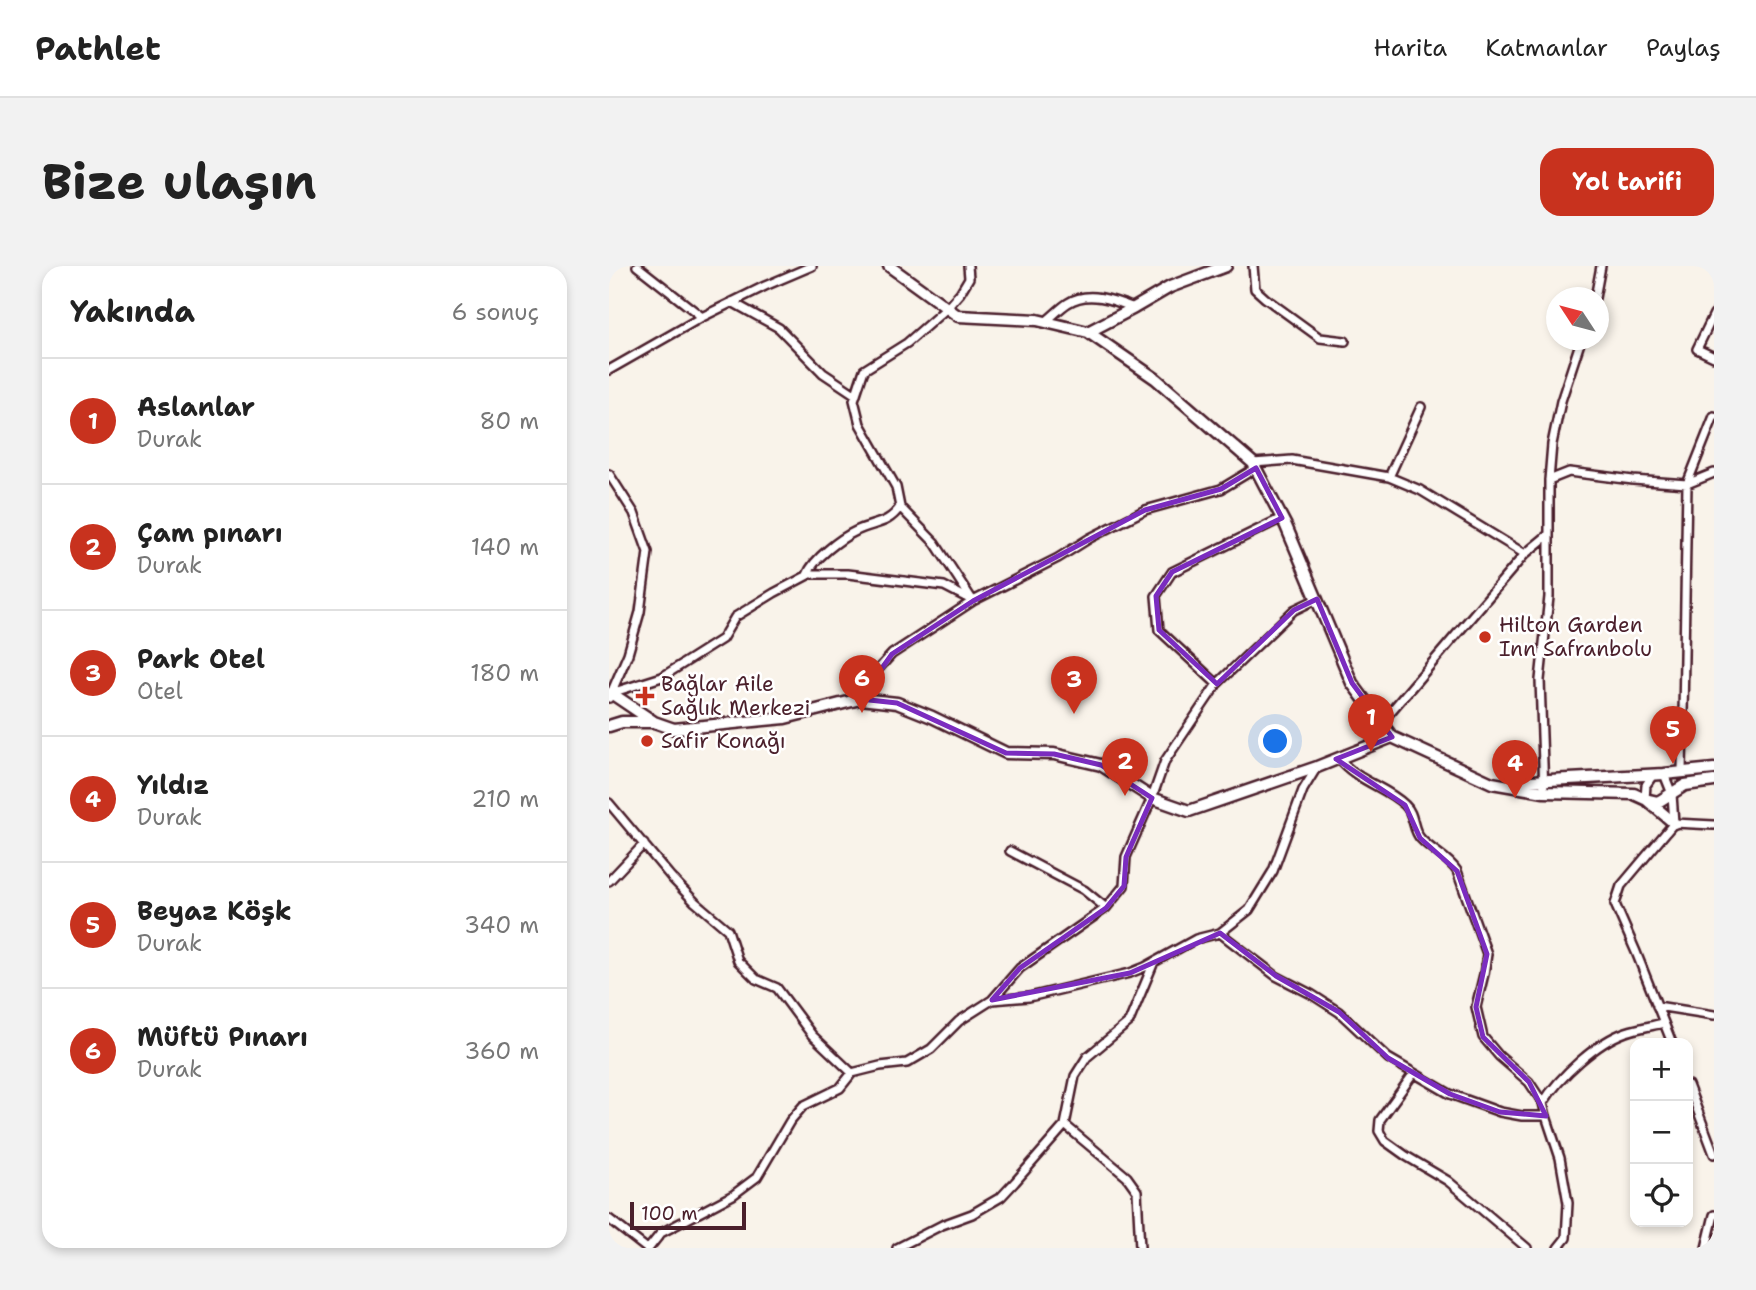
<!DOCTYPE html>
<html lang="tr">
<meta charset="utf-8">
<style>
:root{--surface:#fff;--page:#f2f2f2;--text:#222;--muted:#767676;--line:#e0e0e0;--accent:#c8321e}
body{margin:0;font-family:"Shantell Sans",sans-serif;background:var(--page);color:var(--text)}
.controls{position:absolute;right:21px;bottom:21px;display:grid;overflow:hidden;border-radius:14px;box-shadow:0 4px 10px #0003}
.controls button{width:63px;height:63px;display:grid;place-items:center;padding:0;border:0;border-bottom:2px solid var(--line);background:var(--surface);color:var(--text);font:35px sans-serif}
.compass{position:absolute;left:937px;top:21px;width:63px;height:63px;border-radius:50%;background:var(--surface);box-shadow:0 4px 10px #0003;rotate:306deg}
.scale{position:absolute;left:21px;bottom:18px;width:116px;box-sizing:border-box;padding-left:7px;border:4px solid #4a1f2b;border-top:0;font-size:19px;line-height:24px;white-space:nowrap;color:#4a1f2b;-webkit-text-stroke:5px #fff;paint-order:stroke}
.you{position:absolute;left:667px;top:476px;width:24px;height:24px;margin:-18px;border:5px solid #fff;border-radius:50%;background:#1a73e8;box-shadow:0 0 0 10px #1a73e833}
.badge{display:grid;place-items:center;width:46px;height:46px;border-radius:50%;background:var(--accent);color:#fff;font-size:23px;font-weight:700}
.pin{position:absolute;translate:-50% -58px;filter:drop-shadow(0 2px 4px #0008)}
.pin::after{content:'';position:absolute;top:37px;width:24px;height:21px;background:inherit;clip-path:polygon(0 0,100% 0,50% 100%)}
.list{margin:0;padding:0;list-style:none}
h2{display:flex;justify-content:space-between;align-items:center;height:91px;margin:0;padding:0 28px;font-size:30px}
h2 small{font-size:23px;font-weight:400;color:var(--muted)}
.list li{display:grid;grid-template-columns:46px 1fr auto;gap:21px;align-items:center;box-sizing:border-box;height:126px;padding:0 28px;border-top:2px solid var(--line)}
.list b{display:block;font-size:26px;white-space:nowrap}
.list p{margin:0;font-size:23px;white-space:nowrap;color:var(--muted)}
.list em{font-size:23px;font-style:normal;color:var(--muted)}
.icon{flex:none;width:38px;height:38px;fill:none;stroke:currentColor;stroke-width:2;stroke-linecap:round;stroke-linejoin:round}
.map{position:relative;flex:none;width:1105px;height:982px;overflow:hidden;border-radius:21px}
header{display:flex;align-items:center;gap:42px;box-sizing:border-box;height:98px;padding:0 35px;background:var(--surface);border-bottom:2px solid var(--line)}
header strong{font-size:33px}
nav{display:flex;gap:38px;margin-inline-start:auto;font-size:24px}
.intro{display:flex;align-items:center;justify-content:space-between;box-sizing:border-box;height:168px;padding:0 42px}
h1{margin:0;font-size:49px}
.button{padding:18px 32px;border-radius:21px;background:var(--accent);color:#fff;font-size:24px;font-weight:700}
main{display:flex;gap:42px;padding:0 42px}
aside{flex:1;background:var(--surface);border-radius:21px;box-shadow:0 4px 10px #0003}
.map>svg:first-child{display:block}
.lines{fill:none;stroke-linecap:round;stroke-linejoin:round}
.street-casing{stroke:#4a1f2b;stroke-width:12}
.secondary-casing{stroke:#4a1f2b;stroke-width:15}
.street{stroke:#fff;stroke-width:7}
.secondary{stroke:#fff;stroke-width:10}
.marked{fill:none;stroke:#7b2cbf;stroke-width:5;stroke-linejoin:round}
.poi-dot{fill:#c8321e;stroke:#fff;stroke-width:2.5}
.labels{text-anchor:middle;stroke-width:5;stroke-linejoin:round;paint-order:stroke}
.poi-label{font-size:21px;fill:#4a1f2b;stroke:#fff;text-anchor:start}
</style>
<header>
<strong>Pathlet</strong>
<nav><a>Harita</a><a>Katmanlar</a><a>Paylaş</a></nav>
</header>
<div class="intro"><h1>Bize ulaşın</h1><a class="button">Yol tarifi</a></div>
<main>
<aside>
<h2>Yakında<small>6 sonuç</small></h2>
<ul class="list">
<li><span class="badge">1</span><div><b>Aslanlar</b><p>Durak</p></div><em>80 m</em></li>
<li><span class="badge">2</span><div><b>Çam pınarı</b><p>Durak</p></div><em>140 m</em></li>
<li><span class="badge">3</span><div><b>Park Otel</b><p>Otel</p></div><em>180 m</em></li>
<li><span class="badge">4</span><div><b>Yıldız</b><p>Durak</p></div><em>210 m</em></li>
<li><span class="badge">5</span><div><b>Beyaz Köşk</b><p>Durak</p></div><em>340 m</em></li>
<li><span class="badge">6</span><div><b>Müftü Pınarı</b><p>Durak</p></div><em>360 m</em></li>
</ul>
</aside>
<div class="map">
<svg width="1105" height="982" viewBox="0 0 1105 982">
<rect width="100%" height="100%" fill="#f9f3ea"/>
<filter id="ink" filterUnits="userSpaceOnUse"><feTurbulence type="fractalNoise" baseFrequency=".0143" numOctaves="2"/><feDisplacementMap in="SourceGraphic" scale="14" xChannelSelector="R" yChannelSelector="G"/><feConvolveMatrix kernelMatrix="1 2 1 2 8 2 1 2 1" color-interpolation-filters="sRGB"/></filter>
<g filter="url(#ink)">
<g class="lines">
<g class="street-casing">
<path id="street" d="M 28,0 L 93,51
M 359,0 L 360,12 L 351,27 L 338,42 L 298,77 L 255,104 L 245,134 L 251,158 L 287,221 L 291,241 L 326,277 L 364,335
M 644,0 L 646,23 L 656,32 L 711,72 L 736,75
M 986,32 L 992,0
M 123,36 L 170,62 L 214,107 L 247,129
M 1105,48 L 1088,83 L 1105,91
M 436,56 C 444,50 451,42 459,37 C 479,24 505,34 525,42
M 0,104 L 93,51 L 156,20 L 203,0
M 644,197 L 683,194 L 780,211 L 811,224 L 916,288
M 0,208 L 25,247 L 39,286 L 31,346 L 19,388 L 0,432
M 780,211 L 812,141
M 940,214 L 960,206 L 1024,214 L 1078,218 L 1105,207
M 198,309 C 204,293 232,272 247,265 C 265,256 279,259 291,241
M 608,418 L 550,364 L 547,330 L 563,306 L 673,252
M 2,427 L 53,411 L 113,373 L 126,351 L 165,327 L 201,308 L 239,308 L 335,320 L 364,335
M 251,433 L 261,412 L 283,388 L 364,335 L 449,292 L 481,272 L 536,244 L 612,223 L 647,202
M 772,457 L 916,288 L 939,269
M 729,492 C 749,516 776,520 796,539 C 806,548 803,564 812,573 C 823,585 839,591 848,605 L 878,688 L 875,708 L 867,741 L 874,771 L 890,790 L 920,816 L 934,837
M 1073,506 L 1078,218 L 1105,150
M 1055,508 L 1063,528 L 1065,557 L 1012,620 L 1006,638 L 1027,686 L 1063,777
M 935,526 L 931,414 L 940,331 L 940,214 L 943,178 L 952,135 L 972,74
M 1036,533 L 1037,519 L 1044,509
M 0,537 L 62,611 L 86,636 L 119,664 L 129,695 L 147,713 L 168,722 L 203,769 L 243,807
M 1065,557 L 1105,559
M 401,585 L 475,624 L 497,642
M 0,615 L 35,578
M 611,667 L 667,710 L 702,728 L 730,746 L 779,792 L 841,828 L 891,846 L 913,850 L 937,850
M 383,734 L 411,702 L 497,642 L 515,620 L 517,591 L 543,532 L 556,495 L 608,418 L 685,344 L 708,333
M 1048,740 L 1105,749
M 805,807 L 771,854 L 770,865 L 776,875 L 797,890 L 839,915 L 918,982
M 1079,819 L 1105,888
M 456,859 L 518,911 L 528,925 L 531,982
M 0,953 L 37,982
M 40,982 L 52,967 L 124,929 L 148,911 L 181,855 L 194,840 L 231,822 L 243,807 L 271,800 L 298,797 L 322,783 L 350,755 L 383,734 L 420,731 L 521,707 L 536,701 L 587,673 L 611,667 L 640,644 L 664,605 L 694,524 L 708,501
M 288,982 L 333,959 L 363,948 L 392,931 L 406,916 L 456,859 L 466,810 L 478,791 L 520,756 L 545,696
M 949,982 L 957,972 L 959,937 L 951,892 L 937,850 L 934,837 C 950,811 988,776 1017,766 C 1029,762 1042,760 1055,757
M 1097,982 L 1105,949"/>
</g>
<g class="secondary-casing">
<path id="secondary" d="M 280,0 L 349,50 L 428,54 L 479,66 L 547,113 L 644,197 L 677,260 L 743,417 L 783,471 L 883,517 L 935,526 L 1025,528 L 1036,533 L 1049,536 L 1076,519 L 1105,515
M 479,66 L 525,42 L 561,21 L 617,0
M 2,427 L 45,456 L 65,463 L 176,452 L 251,433 L 288,437 L 323,451 L 397,487 L 445,488 L 492,499 L 543,532 L 580,545 L 708,501 L 783,471
M 0,460 L 13,456 L 44,456
M 903,516 L 1055,508 L 1105,503
M 1039,535 L 1065,557"/>
</g>
<use href="#street" class="street"/>
<use href="#secondary" class="secondary"/>
</g>
</g>
<path class="marked" d="M 647,202 L 673,252 L 563,306 L 547,330 L 550,364 L 608,418 L 685,344 L 708,333 L 743,417 L 783,471 L 727,493 L 796,539 L 811,572 L 848,605 L 878,688 L 867,741 L 874,771 L 920,816 L 937,850 L 891,846 L 841,828 L 779,792 L 730,746 L 667,710 L 611,667 L 521,707 L 383,734 L 411,702 L 497,642 L 515,620 L 517,591 L 543,532 L 492,499 L 445,488 L 397,487 L 288,437 L 251,433 L 283,388 L 364,335 L 536,244 L 612,223 Z"/>
<g class="poi-dot">
<circle cx="876" cy="371" r="7"/>
<path d="M32.5 419.5h7v7h7v7h-7v7h-7v-7h-7v-7h7z"/>
<circle cx="38" cy="475" r="7"/>
</g>
<g class="labels">
<g class="poi-label">
<text x="890" y="366">Hilton Garden<tspan x="890" dy="24">Inn Safranbolu</tspan></text>
<text x="52" y="425">Bağlar Aile<tspan x="52" dy="24">Sağlık Merkezi</tspan></text>
<text x="52" y="482">Safir Konağı</text>
</g>
</g>
</svg>
<div class="controls">
<button>+</button>
<button>−</button>
<button><svg class="icon" aria-label="locate" viewBox="0 0 24 24"><circle cx="12" cy="12" r="6"/><path d="M12 2v4M12 18v4M2 12h4M18 12h4"/></svg></button>
</div>
<svg class="compass" viewBox="-18 -18 36 36"><path d="M0-13l5 13h-10z" fill="#e53935"/><path d="M0 13l5-13h-10z" fill="#767676"/></svg>
<div class="scale">100 m</div>
<div class="you"></div>
<div class="pin badge" style="left:762px;top:486px">1</div>
<div class="pin badge" style="left:516px;top:530px">2</div>
<div class="pin badge" style="left:465px;top:448px">3</div>
<div class="pin badge" style="left:906px;top:532px">4</div>
<div class="pin badge" style="left:1064px;top:498px">5</div>
<div class="pin badge" style="left:253px;top:447px">6</div>
</div>
</main>
